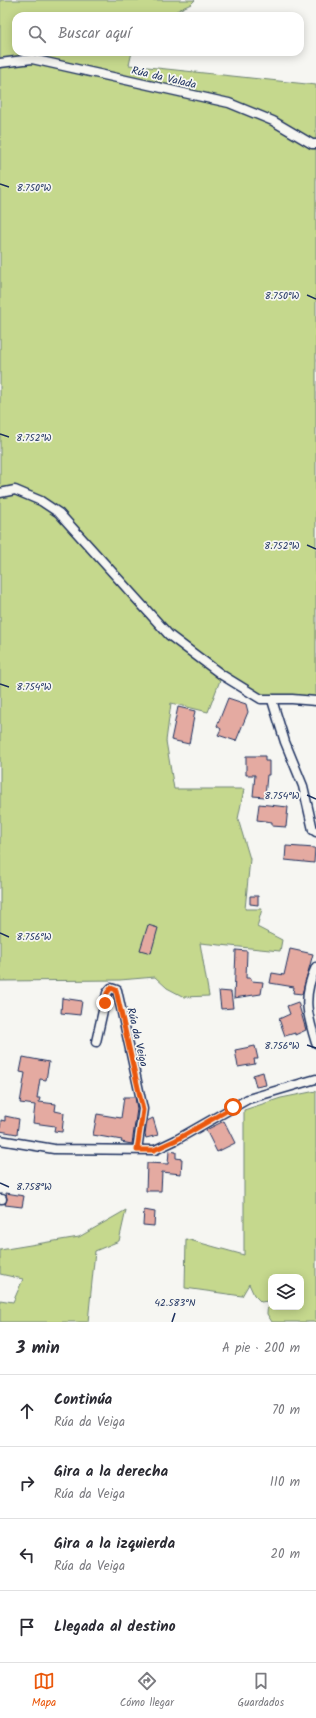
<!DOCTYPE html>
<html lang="es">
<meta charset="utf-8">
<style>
:root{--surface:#fff;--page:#f7f7f7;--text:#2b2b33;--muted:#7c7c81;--line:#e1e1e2;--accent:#ea580c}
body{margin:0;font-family:Kalam,sans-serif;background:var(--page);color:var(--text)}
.controls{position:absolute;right:12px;bottom:12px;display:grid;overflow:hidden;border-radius:8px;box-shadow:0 2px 10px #0003}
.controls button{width:36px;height:36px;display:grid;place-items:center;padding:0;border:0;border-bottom:1px solid var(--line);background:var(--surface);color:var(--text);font:20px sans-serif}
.stop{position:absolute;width:12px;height:12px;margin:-9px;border:3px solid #ea580c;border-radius:50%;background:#fff}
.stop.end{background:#ea580c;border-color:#fff;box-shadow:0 1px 4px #0008}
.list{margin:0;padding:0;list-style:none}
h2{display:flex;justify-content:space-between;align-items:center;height:52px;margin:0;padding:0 16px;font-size:17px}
h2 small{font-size:13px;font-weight:400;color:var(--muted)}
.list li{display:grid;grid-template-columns:26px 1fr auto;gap:12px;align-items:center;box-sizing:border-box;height:72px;padding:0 16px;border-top:1px solid var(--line)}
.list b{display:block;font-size:15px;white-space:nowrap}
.list p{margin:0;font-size:13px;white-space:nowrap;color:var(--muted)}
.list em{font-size:13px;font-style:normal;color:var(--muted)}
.icon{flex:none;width:22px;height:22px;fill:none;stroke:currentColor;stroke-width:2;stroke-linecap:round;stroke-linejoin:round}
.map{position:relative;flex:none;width:316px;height:1322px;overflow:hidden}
.search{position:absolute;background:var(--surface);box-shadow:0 2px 10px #0003;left:12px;right:12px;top:12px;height:44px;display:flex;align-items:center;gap:10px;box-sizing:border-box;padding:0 14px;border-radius:12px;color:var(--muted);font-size:15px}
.sheet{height:340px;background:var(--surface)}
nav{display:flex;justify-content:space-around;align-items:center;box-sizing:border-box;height:56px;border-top:1px solid var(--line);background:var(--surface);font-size:11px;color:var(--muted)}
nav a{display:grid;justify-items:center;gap:2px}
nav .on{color:var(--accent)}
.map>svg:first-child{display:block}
.green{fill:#c5d88d;stroke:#708476;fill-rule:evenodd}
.building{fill:#e4aaa1;stroke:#1b2f5e}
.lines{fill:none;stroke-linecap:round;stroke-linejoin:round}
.street-casing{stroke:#1b2f5e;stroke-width:11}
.street{stroke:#f6f6f2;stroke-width:8}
.route{stroke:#ea580c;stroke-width:5}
.ticks{fill:none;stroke:#1b2f5e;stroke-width:1.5}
.labels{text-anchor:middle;stroke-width:3.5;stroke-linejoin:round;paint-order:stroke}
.street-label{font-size:11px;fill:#1b2f5e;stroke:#f6f6f2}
.ticks-label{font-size:10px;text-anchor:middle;fill:#1b2f5e;stroke:#f6f6f2;stroke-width:3.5;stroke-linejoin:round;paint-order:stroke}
</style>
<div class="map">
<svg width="316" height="1322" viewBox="0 0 316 1322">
<rect width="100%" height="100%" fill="#f6f6f2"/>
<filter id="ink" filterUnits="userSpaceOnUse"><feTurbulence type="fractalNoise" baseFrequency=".025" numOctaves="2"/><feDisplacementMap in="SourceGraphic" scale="8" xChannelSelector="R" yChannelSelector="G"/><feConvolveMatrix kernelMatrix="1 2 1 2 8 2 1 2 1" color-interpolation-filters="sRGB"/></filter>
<g filter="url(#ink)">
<path class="green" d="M 0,0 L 195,0 L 191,4 L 166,16 L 16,16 L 16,52 L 132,52 L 129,65 L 316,85 L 316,702 L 261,699 L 222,675 L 208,712 L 171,703 L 166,741 L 174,789 L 244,789 L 238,819 L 250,859 L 245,909 L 262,909 L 257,927 L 282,940 L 280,951 L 200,943 L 209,996 L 184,997 L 167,988 L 155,977 L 120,980 L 0,981 Z
M 316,1091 L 316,1322 L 272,1322 L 267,1314 L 268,1301 L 261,1302 L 254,1295 L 249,1284 L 242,1296 L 185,1288 L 186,1239 L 244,1255 L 244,1110 L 281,1098 ZM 271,1277 L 301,1277 L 301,1307 L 271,1307 Z
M 126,1210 L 119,1241 L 95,1251 L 88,1322 L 0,1322 L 0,1300 L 13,1302 L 23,1279 L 0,1274 L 0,1250 L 79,1237 Z"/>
<path class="building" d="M 228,698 L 246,704 L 248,712 L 236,741 L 218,735 L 221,729 L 217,726 Z
M 178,707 L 195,711 L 189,744 L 171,740 Z
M 246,756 L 265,756 L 265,761 L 269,761 L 269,775 L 267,775 L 265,797 L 253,796 L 255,775 L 246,775 Z
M 259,804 L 288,807 L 286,827 L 272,826 L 272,822 L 257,820 Z
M 286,846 L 315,848 L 314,863 L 285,860 Z
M 250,896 L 258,896 L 258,905 L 250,904 Z
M 148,925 L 158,928 L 151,953 L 140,950 Z
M 290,949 L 313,954 L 302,994 L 293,993 L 294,987 L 270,983 L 272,973 L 284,975 Z
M 236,950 L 247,951 L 246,978 L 251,978 L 251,981 L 263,982 L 261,994 L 234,998 Z
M 219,991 L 231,992 L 233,1008 L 221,1009 Z
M 62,998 L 82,1001 L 80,1015 L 61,1013 Z
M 298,1002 L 306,1030 L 295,1035 L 295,1033 L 285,1036 L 279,1019 L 290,1014 L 287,1006 Z
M 255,1046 L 258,1059 L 254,1059 L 255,1064 L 238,1067 L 235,1050 Z
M 23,1057 L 49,1062 L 46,1080 L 40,1079 L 37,1098 L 40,1098 L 39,1102 L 56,1104 L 55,1111 L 64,1113 L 62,1132 L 54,1131 L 55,1126 L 33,1123 L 35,1105 L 20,1103 L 25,1073 L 20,1072 Z
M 263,1072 L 266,1085 L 256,1087 L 253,1075 Z
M 124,1097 L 135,1097 L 137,1109 L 132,1144 L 121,1142 L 122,1140 L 93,1135 L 97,1114 L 121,1118 Z
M 5,1116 L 19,1119 L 17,1134 L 0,1131 L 1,1120 L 5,1121 Z
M 153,1118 L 158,1135 L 146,1138 L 145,1135 L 147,1121 Z
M 224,1121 L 235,1143 L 217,1152 L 206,1130 Z
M 169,1151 L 176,1152 L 176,1158 L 182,1159 L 181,1174 L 162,1172 L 161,1191 L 146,1191 L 147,1163 L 168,1164 Z
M 6,1193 L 24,1196 L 22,1207 L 5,1205 L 7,1199 Z
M 144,1210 L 155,1212 L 154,1226 L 143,1225 Z"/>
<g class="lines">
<g class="street-casing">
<path id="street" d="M 0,63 L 32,59 L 229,103 L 273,121 L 312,144 L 316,144
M 0,493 L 15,490 L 41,501 L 59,513 L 169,635 L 222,675 L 261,699 L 292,699 L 316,701
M 272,700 L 285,742 L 303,786 L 313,830 L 316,832
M 316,967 C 302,996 307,1014 316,1043
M 96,1042 L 107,993 L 111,988 L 117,990 L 143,1109 L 137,1150
M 0,1140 L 54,1149 L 155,1150 L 176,1140 L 248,1099 L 316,1079
M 0,1199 L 2,1199"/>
</g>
<use href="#street" class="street"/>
</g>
</g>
<g class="lines" filter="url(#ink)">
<path class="route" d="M 105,1003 L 107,993 L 111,988 L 116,990 L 143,1110 L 137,1150 L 154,1150 L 176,1140 L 233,1107"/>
</g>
<path class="ticks" d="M 0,184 L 9,187M 307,295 L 316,299M 0,434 L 9,437M 307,545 L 316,549M 0,684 L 9,687M 307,795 L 316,799M 0,933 L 9,937M 307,1045 L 316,1048M 0,1183 L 9,1187M 172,1322 L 175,1313"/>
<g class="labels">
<g class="street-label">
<text transform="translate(164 77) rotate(13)" y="4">Rúa da Valada</text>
<text transform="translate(138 1037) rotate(77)" y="4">Rúa da Veiga</text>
</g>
</g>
<g class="ticks-label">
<text x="34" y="191">8.750°W</text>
<text x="282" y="299">8.750°W</text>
<text x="34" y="441">8.752°W</text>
<text x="282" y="549">8.752°W</text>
<text x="34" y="690">8.754°W</text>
<text x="282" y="799">8.754°W</text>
<text x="34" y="940">8.756°W</text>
<text x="282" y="1049">8.756°W</text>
<text x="34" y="1190">8.758°W</text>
<text x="175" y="1306">42.583°N</text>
</g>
</svg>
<div class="controls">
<button><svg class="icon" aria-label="layers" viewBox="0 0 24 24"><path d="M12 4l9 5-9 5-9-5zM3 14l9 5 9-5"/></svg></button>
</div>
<div class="stop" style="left:233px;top:1107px"></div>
<div class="stop end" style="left:105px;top:1003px"></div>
<div class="search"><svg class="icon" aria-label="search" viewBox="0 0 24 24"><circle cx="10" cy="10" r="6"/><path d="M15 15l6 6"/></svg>Buscar aquí</div>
</div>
<section class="sheet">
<h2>3 min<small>A pie · 200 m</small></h2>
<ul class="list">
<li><svg class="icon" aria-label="ahead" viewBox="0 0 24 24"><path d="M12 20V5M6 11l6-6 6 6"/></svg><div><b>Continúa</b><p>Rúa da Veiga</p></div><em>70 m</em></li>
<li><svg class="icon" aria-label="right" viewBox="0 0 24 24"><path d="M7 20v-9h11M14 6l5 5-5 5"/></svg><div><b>Gira a la derecha</b><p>Rúa da Veiga</p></div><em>110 m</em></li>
<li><svg class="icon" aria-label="left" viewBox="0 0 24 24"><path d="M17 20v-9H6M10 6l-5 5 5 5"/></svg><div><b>Gira a la izquierda</b><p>Rúa da Veiga</p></div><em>20 m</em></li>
<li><svg class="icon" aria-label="arrive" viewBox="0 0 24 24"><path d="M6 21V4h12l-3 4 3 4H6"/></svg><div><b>Llegada al destino</b></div></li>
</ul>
</section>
<nav>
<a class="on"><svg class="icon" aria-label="map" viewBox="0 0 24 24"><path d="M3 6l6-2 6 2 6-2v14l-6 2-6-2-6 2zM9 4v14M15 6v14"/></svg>Mapa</a>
<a><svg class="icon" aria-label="directions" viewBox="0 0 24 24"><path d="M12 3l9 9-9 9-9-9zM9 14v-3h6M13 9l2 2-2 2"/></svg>Cómo llegar</a>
<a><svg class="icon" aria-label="saved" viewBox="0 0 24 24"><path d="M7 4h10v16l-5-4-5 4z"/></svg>Guardados</a>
</nav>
